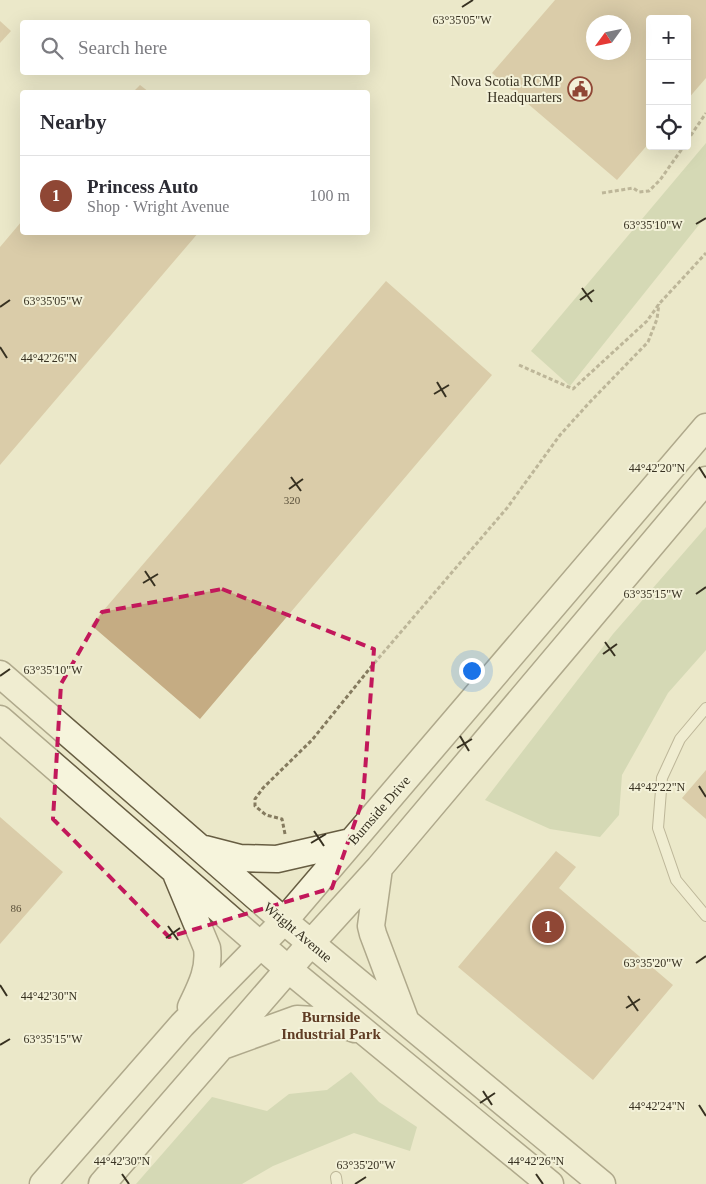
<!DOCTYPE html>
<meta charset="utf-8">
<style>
:root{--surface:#fff;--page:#f2f2f3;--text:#2b2b33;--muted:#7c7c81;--line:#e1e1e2;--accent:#8f4735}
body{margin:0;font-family:"Times New Roman",serif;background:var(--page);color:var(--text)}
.controls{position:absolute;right:15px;top:15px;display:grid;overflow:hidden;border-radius:5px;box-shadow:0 5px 20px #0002}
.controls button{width:45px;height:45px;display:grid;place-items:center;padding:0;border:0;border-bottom:1px solid var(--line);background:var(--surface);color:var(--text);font:25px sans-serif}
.compass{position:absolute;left:586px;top:15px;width:45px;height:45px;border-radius:50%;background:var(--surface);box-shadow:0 5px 20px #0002;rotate:237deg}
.you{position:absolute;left:471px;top:670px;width:18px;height:18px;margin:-12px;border:4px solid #fff;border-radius:50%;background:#1a73e8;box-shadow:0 0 0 8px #1a73e833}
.badge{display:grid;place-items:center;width:32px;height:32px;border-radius:50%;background:var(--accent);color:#fff;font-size:16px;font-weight:700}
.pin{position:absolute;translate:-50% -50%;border:2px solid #fff;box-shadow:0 1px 5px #0006}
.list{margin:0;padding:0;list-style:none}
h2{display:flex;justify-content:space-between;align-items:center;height:65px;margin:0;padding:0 20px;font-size:21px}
h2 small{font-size:16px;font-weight:400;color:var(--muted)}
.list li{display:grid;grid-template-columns:32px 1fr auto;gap:15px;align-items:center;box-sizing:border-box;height:80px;padding:0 20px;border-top:1px solid var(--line)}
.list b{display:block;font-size:19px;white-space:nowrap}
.list p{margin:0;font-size:16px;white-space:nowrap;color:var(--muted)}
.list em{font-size:16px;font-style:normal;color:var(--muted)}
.icon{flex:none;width:28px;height:28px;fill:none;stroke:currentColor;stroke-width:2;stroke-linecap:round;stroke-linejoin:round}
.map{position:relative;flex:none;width:706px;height:1184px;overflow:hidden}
.search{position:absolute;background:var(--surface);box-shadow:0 5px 20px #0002;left:20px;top:20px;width:350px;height:55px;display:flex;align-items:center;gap:12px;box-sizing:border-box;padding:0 18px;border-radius:5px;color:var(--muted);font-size:19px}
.panel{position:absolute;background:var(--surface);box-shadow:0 5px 20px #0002;left:20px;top:90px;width:350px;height:145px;border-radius:5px}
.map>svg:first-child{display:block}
.green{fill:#bac89e}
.building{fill:#c5ac83;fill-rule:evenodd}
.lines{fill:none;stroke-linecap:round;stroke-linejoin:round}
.service-casing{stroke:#857b5f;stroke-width:12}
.secondary-casing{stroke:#675d42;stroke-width:29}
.path{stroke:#857b5f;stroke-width:3;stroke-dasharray:4 2.5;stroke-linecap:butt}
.service{stroke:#f6f4dc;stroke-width:10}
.secondary{stroke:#f6f4dc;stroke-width:26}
.marked{fill:none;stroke:#c2185b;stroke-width:4;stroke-dasharray:10 6;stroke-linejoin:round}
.ticks{fill:none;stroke:#373121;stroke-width:2}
.labels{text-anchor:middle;stroke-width:4;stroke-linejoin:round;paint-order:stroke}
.number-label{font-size:11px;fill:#5a503a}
.poi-label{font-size:14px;fill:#373121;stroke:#f3f1d8;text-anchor:end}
.street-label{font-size:14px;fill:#373121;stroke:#f3f1d8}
.neighbourhood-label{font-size:15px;font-weight:bold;fill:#603d25;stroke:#f3f1d8}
.ticks-label{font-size:12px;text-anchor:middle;fill:#373121;stroke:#f3f1d8;stroke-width:4;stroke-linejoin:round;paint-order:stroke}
</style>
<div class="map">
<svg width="706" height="1184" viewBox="0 0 706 1184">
<rect width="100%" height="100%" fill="#ebe8c9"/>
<path class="green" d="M 706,143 L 706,216 L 570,386 L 531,351 Z
M 706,527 L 706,650 L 668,693 L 622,775 L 619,815 L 600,837 L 550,829 L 485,800 L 613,634 Z
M 351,1072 L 379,1102 L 417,1127 L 410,1151 L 354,1133 L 273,1166 L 242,1184 L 136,1184 L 212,1097 L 267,1111 L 289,1094 L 327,1090 Z"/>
<path class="building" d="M 555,0 L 706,0 L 706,78 L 687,100 L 687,19 L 650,19 L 650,142 L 617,180 L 492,73 ZM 594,22 L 624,22 L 624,52 L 594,52 Z
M 0,21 L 11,31 L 0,43 Z
M 140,85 L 149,92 L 133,92 Z
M 22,221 L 22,232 L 199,232 L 0,465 L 0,247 Z
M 386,281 L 492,375 L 200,719 L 91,625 Z
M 706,770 L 706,819 L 682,798 Z
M 0,817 L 63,872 L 0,944 Z
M 556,851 L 576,867 L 559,888 L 673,985 L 593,1080 L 458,967 Z"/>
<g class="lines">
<g class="service-casing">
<path id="service" d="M 706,708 L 680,739 L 662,778 L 658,828 L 676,880 L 706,916
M 336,1177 L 337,1184"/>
</g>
<g class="secondary-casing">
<path id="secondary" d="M 0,674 L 284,921 L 602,1184
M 0,719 L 288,969 L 550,1184
M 205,849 L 240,858 L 277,859 L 351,842
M 379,868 L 371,926 L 373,934 L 405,1019
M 177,876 L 207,948 C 210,970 200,988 191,1007
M 225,1045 L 297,1019 L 333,1021 L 355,1029
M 43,1184 L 182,1025 L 284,921 L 706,427
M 102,1184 L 311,943 L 379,868 L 706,480"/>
</g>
<path class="path" d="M 687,141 L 706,113
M 602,193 L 633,188 L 639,192 L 649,191 L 660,180 L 684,146
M 519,365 L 573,389 L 647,321 L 659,304 L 706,253
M 285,834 L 282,819 L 266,815 L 255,806 L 255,799 L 263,788 L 312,740 L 371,667 L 507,508 L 560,435 L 589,403 L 648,342 L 657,319 L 659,304"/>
<use href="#service" class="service"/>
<use href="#secondary" class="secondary"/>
</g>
<path d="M0 0H706V1184H0ZM 222,589 L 374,649 L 363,799 L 332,888 L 169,937 L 53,819 L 61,684 L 102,612 Z" fill="#ebe8c9" fill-opacity=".55" fill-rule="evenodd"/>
<path class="marked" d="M 222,589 L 374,649 L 363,799 L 332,888 L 169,937 L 53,819 L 61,684 L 102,612 Z"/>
<path class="ticks" d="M 462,7 L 473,0M 696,224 L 706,218M 582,288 L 592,302M 580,300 L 594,290M 0,307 L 10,300M 0,347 L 7,358M 437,382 L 446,397M 434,394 L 449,385M 699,467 L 706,478M 291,477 L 301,491M 289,489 L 303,479M 145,571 L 155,586M 143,583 L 158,574M 696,594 L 706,587M 605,642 L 615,656M 603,654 L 617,644M 0,676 L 10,669M 460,736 L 469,751M 457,748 L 472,739M 699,786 L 706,797M 314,831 L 324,846M 311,843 L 326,834M 168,926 L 178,940M 166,938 L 180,928M 696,963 L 706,956M 0,985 L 7,996M 628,996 L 638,1011M 626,1008 L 640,999M 0,1045 L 10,1039M 483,1091 L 492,1105M 480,1103 L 495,1093M 699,1105 L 706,1116M 122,1174 L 129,1184M 536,1174 L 543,1184M 355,1184 L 366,1177"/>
<defs>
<g id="civic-ring" transform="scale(1.25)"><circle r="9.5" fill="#f3f1d8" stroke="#8f4735" stroke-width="1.5"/><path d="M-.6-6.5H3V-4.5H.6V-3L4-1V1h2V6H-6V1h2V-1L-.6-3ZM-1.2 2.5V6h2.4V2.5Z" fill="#8f4735"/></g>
</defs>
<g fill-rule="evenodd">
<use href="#civic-ring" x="580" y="89"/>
</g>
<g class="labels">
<g class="number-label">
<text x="292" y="504">320</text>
<text x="16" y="912">86</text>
</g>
<g class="poi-label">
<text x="562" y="86">Nova Scotia RCMP<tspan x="562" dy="16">Headquarters</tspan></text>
</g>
<g class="street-label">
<text transform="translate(379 810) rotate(-49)" y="5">Burnside Drive</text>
<text transform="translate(298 932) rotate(40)" y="5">Wright Avenue</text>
</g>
<g class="neighbourhood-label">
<text x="331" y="1022">Burnside<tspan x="331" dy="17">Industrial Park</tspan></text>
</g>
</g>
<g class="ticks-label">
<text x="462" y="24">63°35'05"W</text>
<text x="653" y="229">63°35'10"W</text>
<text x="53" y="305">63°35'05"W</text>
<text x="49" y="362">44°42'26"N</text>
<text x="657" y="472">44°42'20"N</text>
<text x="653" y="598">63°35'15"W</text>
<text x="53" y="674">63°35'10"W</text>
<text x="657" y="791">44°42'22"N</text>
<text x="653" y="967">63°35'20"W</text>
<text x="49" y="1000">44°42'30"N</text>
<text x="53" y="1043">63°35'15"W</text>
<text x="657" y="1110">44°42'24"N</text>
<text x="122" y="1165">44°42'30"N</text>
<text x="536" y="1165">44°42'26"N</text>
<text x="366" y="1169">63°35'20"W</text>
</g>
</svg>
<div class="controls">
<button>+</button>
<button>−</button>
<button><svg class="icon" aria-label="locate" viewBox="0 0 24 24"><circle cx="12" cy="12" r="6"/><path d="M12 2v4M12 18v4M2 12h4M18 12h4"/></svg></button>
</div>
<svg class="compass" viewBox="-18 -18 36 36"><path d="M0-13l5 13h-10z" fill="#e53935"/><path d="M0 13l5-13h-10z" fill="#7c7c81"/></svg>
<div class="you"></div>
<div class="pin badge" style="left:548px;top:927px">1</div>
<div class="search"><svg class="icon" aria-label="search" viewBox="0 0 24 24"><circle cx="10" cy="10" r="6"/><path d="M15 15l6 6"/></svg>Search here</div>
<section class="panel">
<h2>Nearby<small></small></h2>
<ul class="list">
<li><span class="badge">1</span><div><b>Princess Auto</b><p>Shop · Wright Avenue</p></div><em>100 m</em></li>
</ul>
</section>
</div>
